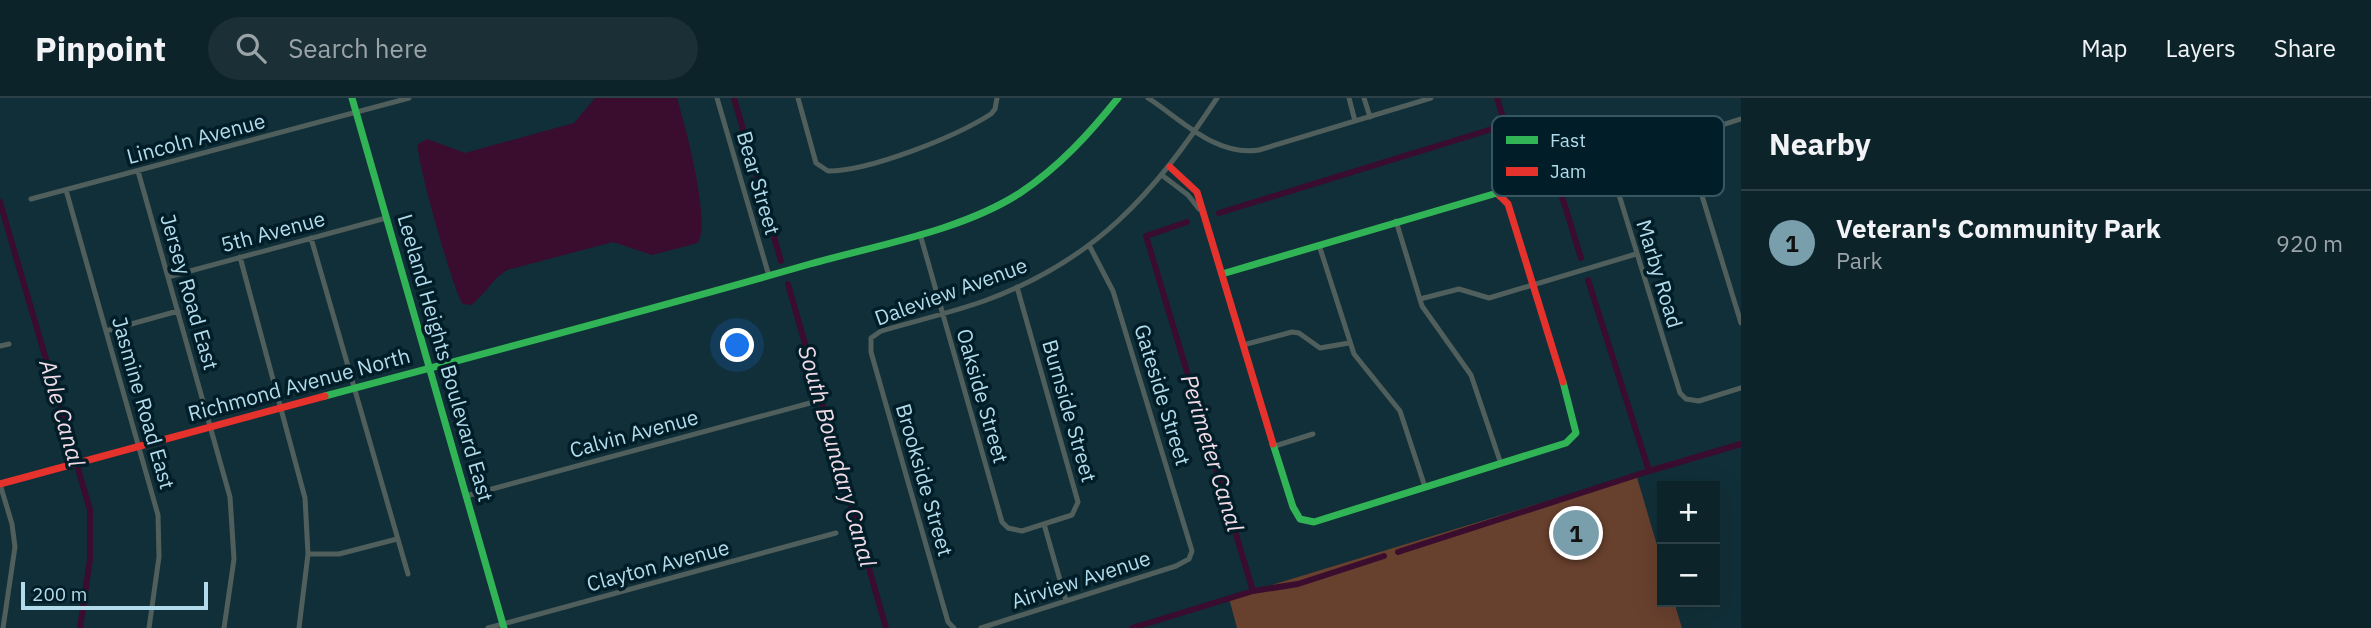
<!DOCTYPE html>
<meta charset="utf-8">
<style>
:root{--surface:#0d232a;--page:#1b2f36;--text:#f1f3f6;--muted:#9aa4a8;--line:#2d4047;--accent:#7a9fac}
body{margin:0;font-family:"IBM Plex Sans",sans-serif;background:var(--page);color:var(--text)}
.controls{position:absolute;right:21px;bottom:21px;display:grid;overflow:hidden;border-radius:0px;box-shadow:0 7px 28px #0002}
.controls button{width:63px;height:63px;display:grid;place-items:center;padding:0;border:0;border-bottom:2px solid var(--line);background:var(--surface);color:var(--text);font:35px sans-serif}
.scale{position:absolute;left:21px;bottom:18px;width:187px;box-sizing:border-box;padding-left:7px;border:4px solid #b2dbeb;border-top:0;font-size:19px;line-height:24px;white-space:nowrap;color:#b2dbeb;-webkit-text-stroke:5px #011d27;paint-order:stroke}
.you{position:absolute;left:738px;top:248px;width:24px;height:24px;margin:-18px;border:5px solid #fff;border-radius:50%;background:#1a73e8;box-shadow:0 0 0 10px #1a73e833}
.badge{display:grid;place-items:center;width:46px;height:46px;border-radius:50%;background:var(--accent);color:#111;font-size:23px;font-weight:700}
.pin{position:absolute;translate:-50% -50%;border:4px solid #fff;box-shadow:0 2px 7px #0006}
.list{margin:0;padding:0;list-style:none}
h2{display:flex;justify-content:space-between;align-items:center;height:91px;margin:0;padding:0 28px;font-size:30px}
h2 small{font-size:23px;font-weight:400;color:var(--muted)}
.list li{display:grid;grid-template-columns:46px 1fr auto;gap:21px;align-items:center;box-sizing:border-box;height:105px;padding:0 28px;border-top:2px solid var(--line)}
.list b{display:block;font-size:26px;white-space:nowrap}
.list p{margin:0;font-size:23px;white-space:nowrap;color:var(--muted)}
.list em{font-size:23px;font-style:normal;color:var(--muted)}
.icon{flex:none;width:38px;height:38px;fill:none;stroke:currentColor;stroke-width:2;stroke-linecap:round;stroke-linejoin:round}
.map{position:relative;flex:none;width:1741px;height:530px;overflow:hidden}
header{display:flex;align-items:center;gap:42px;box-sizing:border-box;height:98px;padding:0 35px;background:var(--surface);border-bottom:2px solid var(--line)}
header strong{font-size:33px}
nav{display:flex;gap:38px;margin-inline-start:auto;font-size:24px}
.search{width:490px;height:63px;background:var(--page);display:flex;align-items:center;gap:18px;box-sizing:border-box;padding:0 24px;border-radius:38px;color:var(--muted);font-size:26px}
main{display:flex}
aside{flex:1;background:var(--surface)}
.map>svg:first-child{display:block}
.green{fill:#68402e}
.water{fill:#3a0c2e}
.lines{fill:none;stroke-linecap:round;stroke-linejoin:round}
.canal{stroke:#3a0c2e;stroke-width:6}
.street{stroke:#505f5c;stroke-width:5}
.fast{stroke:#30b455;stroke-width:7}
.jam{stroke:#e5322d;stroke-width:7}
.labels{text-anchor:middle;stroke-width:7;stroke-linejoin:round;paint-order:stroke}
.street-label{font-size:21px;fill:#b2dbeb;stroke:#011d27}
.water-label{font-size:23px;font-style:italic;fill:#f1dbe7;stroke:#011d27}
.key{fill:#011d27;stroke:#365662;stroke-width:2}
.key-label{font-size:19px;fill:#b2dbeb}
</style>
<header>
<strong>Pinpoint</strong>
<div class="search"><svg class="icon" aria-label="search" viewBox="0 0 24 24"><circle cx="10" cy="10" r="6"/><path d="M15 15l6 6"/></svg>Search here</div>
<nav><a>Map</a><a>Layers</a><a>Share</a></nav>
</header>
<main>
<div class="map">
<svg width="1741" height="530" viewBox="0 0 1741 530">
<rect width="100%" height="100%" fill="#112f38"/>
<path class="green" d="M 1636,376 L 1662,464 L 1662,504 L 1674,504 L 1682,530 L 1237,530 L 1229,500 Z"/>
<path class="water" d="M 595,0 L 677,0 C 685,27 711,123 698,145 L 652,157 L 613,144 L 507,172 C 492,181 485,197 471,207 L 463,206 C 455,199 415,58 418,46 L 427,41 L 465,55 L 574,25 Z"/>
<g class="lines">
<path class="canal" d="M 734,0 L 781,163
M 1505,27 L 1528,28 L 1543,37 L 1581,160
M 0,104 L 90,412 L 90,461 L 80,530
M 1219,115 L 1505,27 L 1497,0
M 1588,182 L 1649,373 L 1741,346
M 788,186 L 886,530
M 1398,454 L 1649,373
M 1253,493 L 1298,486 L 1384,458
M 1132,530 L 1253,493 L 1146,138 L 1187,124"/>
<path class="street" d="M 717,0 L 769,178
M 798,0 L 816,65 L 828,73 C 870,73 955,39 991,16 L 995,11 L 997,0
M 1148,0 C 1182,22 1216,59 1259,52 L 1431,0
M 1349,0 L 1355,23
M 1364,0 L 1370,19
M 1741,21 L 1619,60 L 1612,74 L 1680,295 L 1686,301 L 1699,303 L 1741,290
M 1684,39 L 1741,225
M 138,73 L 230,399 L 234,461 L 224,530
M 1163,78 L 1188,97 L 1199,111
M 66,92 L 158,417 L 159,459 L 149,530
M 31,101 L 409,0
M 1396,123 L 1422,208 L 1471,277 L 1501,366
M 920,136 L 1002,424 L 1008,430 L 1022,433 L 1072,417 L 1078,404 L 1017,189
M 311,140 L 408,476
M 1319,147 L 1354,256 L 1400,313 L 1425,389
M 240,159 L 305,400 L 308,456 L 299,530
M 168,179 L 386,120
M 1420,201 L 1459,191 L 1489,200 L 1636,156
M 106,233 L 178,213
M 1243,247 L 1292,234 L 1299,235 L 1320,250 L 1349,245
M 0,248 L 9,246
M 1275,348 L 1313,336
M 0,386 L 12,426 L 15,449 L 3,530
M 466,398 L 810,305
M 1044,426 L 1066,503
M 308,456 L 339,456 L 397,441
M 488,530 L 836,435
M 954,530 L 948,524 L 944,510 L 871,254 L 871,240 L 881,233 C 915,223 950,215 984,203 C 1096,162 1153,97 1217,0
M 981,530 L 1176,468 L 1189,461 L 1192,453 L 1113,193 L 1089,147"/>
<path class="fast" d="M 352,0 L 504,530
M 1222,176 L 1497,95 L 1500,98
M 325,298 C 487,255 649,212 810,166 C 877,147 961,133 1020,95 C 1059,69 1089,36 1118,0
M 1273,346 L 1293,409 L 1300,421 L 1314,424 L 1566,345 L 1576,335 L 1563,284"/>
<path class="jam" d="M 1170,69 L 1197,94 L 1273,346
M 1500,98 L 1508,106 L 1563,284
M 0,386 L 325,298"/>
</g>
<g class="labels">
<g class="street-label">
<text transform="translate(196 41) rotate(-15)" y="7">Lincoln Avenue</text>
<text transform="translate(758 85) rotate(74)" y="7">Bear Street</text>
<text transform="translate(273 134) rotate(-15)" y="7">5th Avenue</text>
<text transform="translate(1659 176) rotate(73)" y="7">Marby Road</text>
<text transform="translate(189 194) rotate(74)" y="7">Jersey Road East</text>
<text transform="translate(951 194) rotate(-20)" y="7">Daleview Avenue</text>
<text transform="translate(445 260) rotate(74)" y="7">Leeland Heights Boulevard East</text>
<text transform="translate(299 287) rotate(-15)" y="7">Richmond Avenue North</text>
<text transform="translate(1162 297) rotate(73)" y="7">Gateside Street</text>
<text transform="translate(982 298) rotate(74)" y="7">Oakside Street</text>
<text transform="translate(143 305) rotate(74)" y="7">Jasmine Road East</text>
<text transform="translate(1069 313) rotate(74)" y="7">Burnside Street</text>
<text transform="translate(634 336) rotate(-15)" y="7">Calvin Avenue</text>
<text transform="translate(924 382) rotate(74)" y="7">Brookside Street</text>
<text transform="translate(658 468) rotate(-15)" y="7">Clayton Avenue</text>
<text transform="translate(1081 482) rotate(-18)" y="7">Airview Avenue</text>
</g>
<g class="water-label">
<text transform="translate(62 315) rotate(74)" y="8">Able Canal</text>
<text transform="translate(1212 355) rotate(73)" y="8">Perimeter Canal</text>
<text transform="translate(837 358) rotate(74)" y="8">South Boundary Canal</text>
</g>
</g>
<rect x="1492" y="18" width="232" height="80" rx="10" class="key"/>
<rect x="1506" y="38" width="32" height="8" fill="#30b455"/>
<rect x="1506" y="69" width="32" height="9" fill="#e5322d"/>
<g class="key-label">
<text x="1550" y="49">Fast</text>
<text x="1550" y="80">Jam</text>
</g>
</svg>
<div class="controls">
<button>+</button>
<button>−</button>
</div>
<div class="scale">200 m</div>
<div class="you"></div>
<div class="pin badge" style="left:1576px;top:435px">1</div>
</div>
<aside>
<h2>Nearby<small></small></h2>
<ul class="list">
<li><span class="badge">1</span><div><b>Veteran's Community Park</b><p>Park</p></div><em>920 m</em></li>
</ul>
</aside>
</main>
